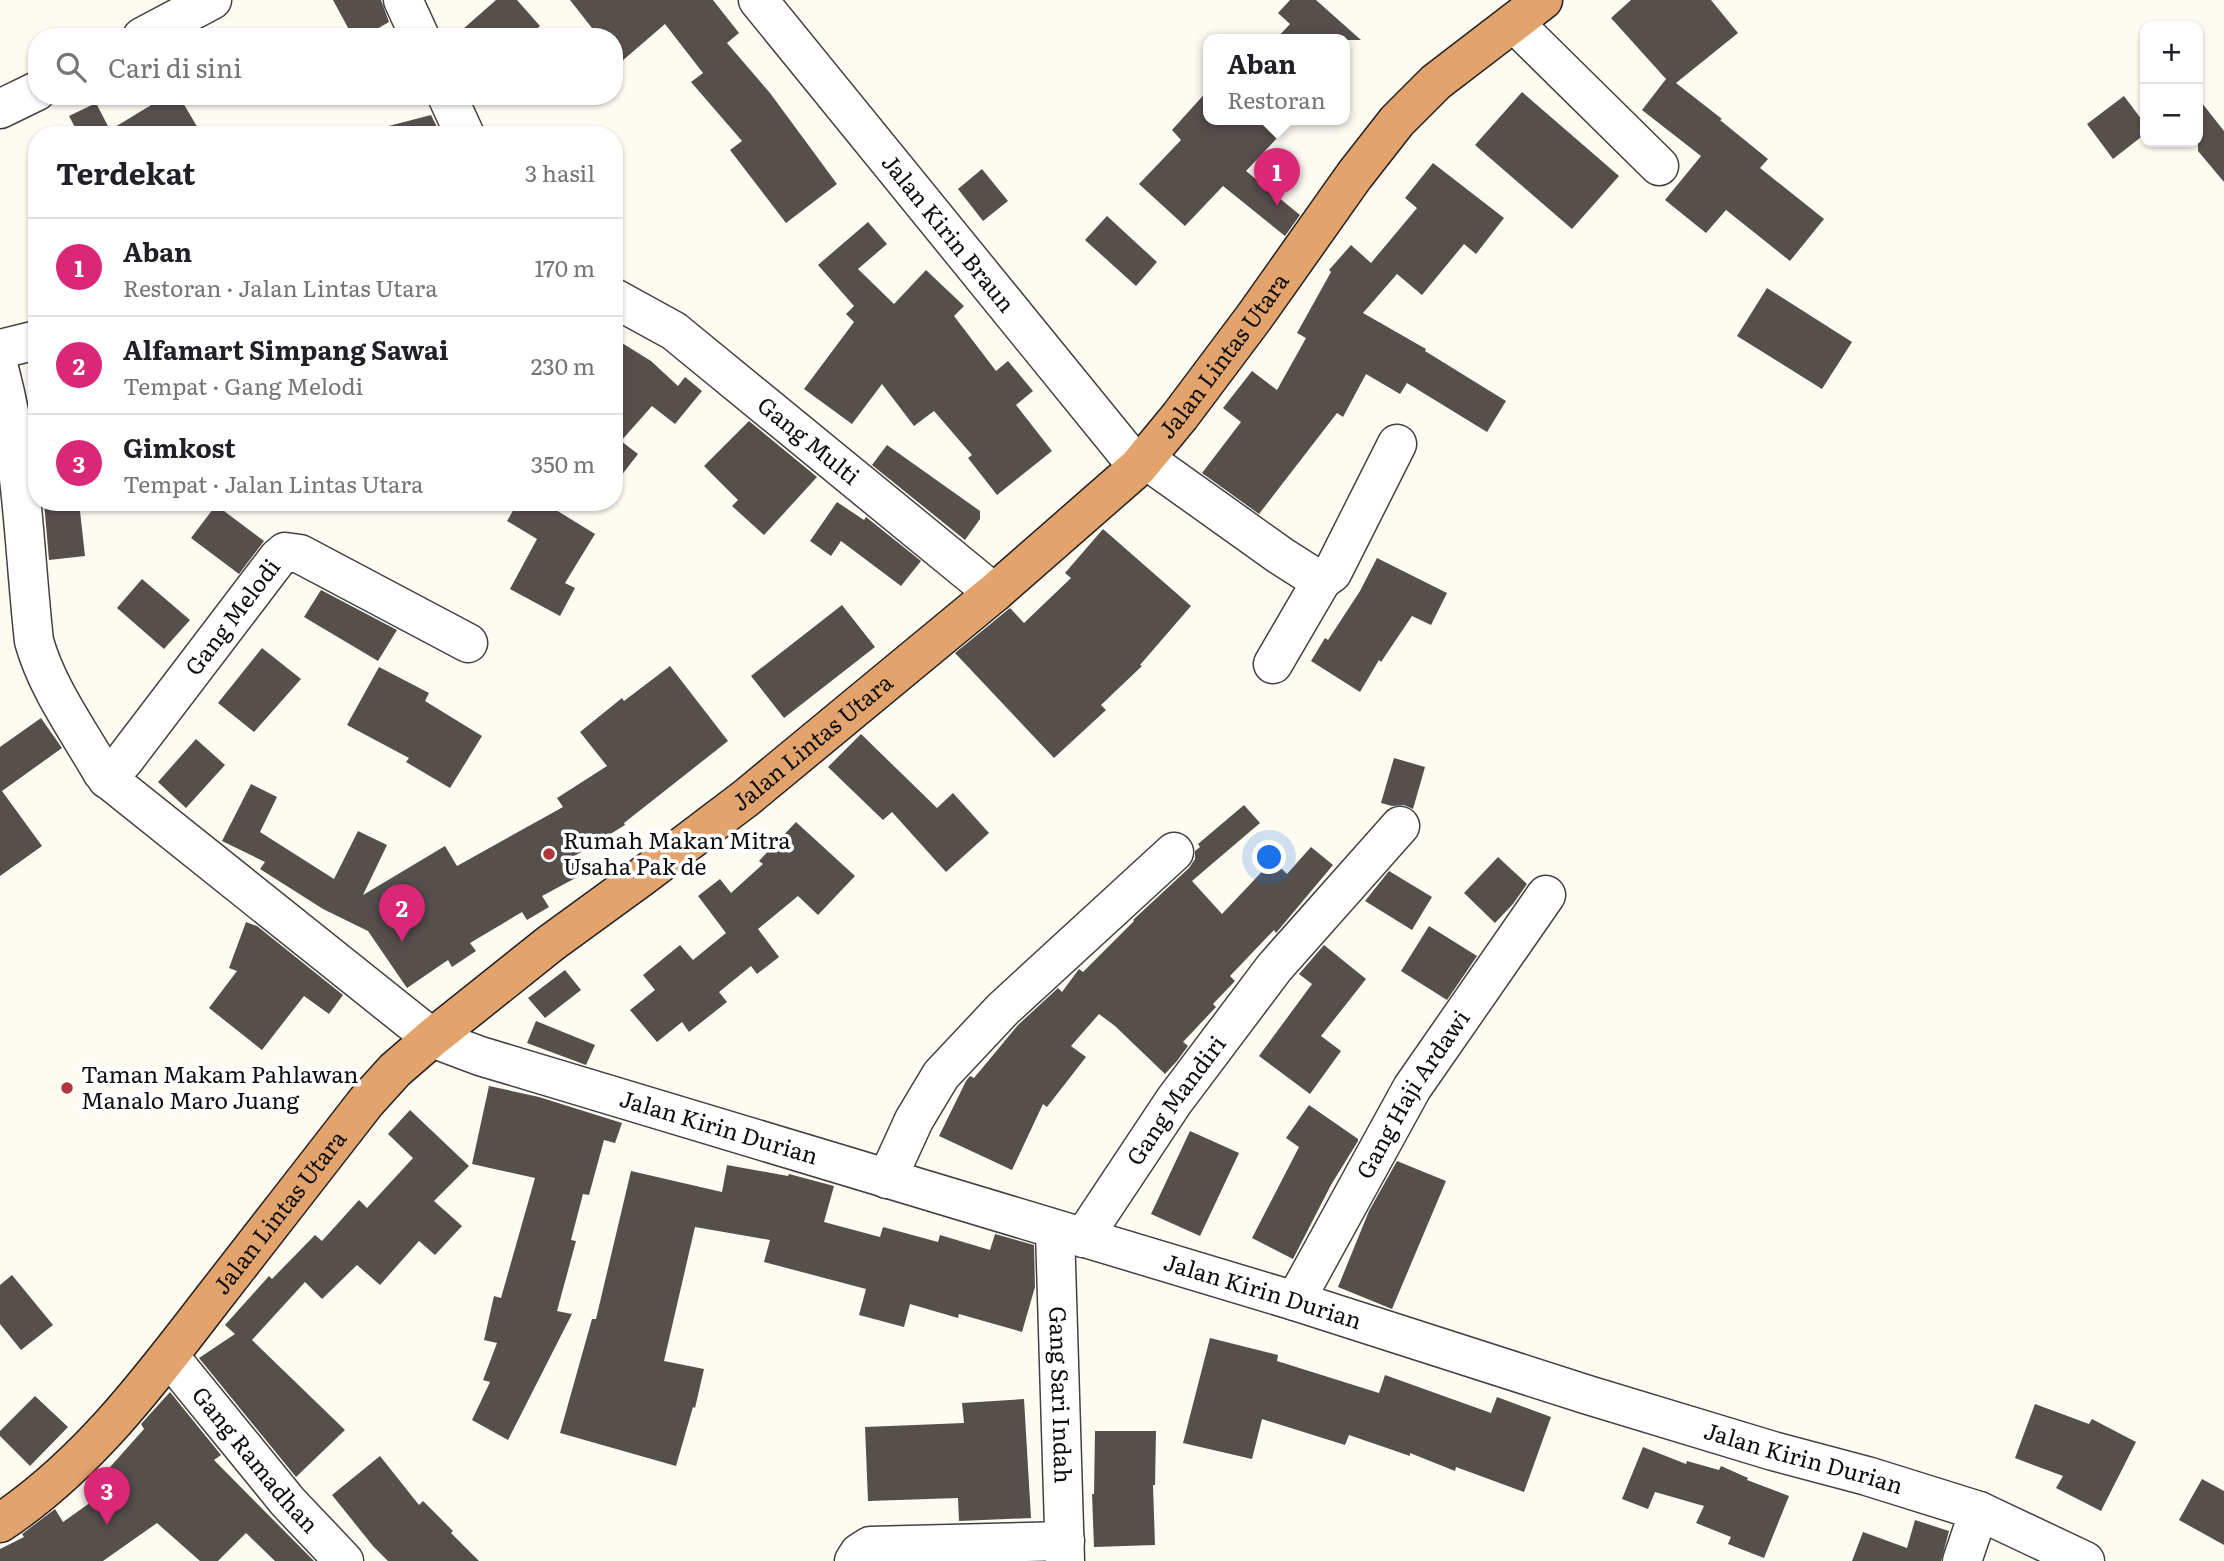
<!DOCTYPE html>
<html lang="id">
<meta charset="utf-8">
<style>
:root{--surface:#fff;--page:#f2f2f2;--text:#202124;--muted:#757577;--line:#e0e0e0;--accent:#db2777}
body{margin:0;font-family:Literata,serif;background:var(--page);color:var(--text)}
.controls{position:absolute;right:21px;top:21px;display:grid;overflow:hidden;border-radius:14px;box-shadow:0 2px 5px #0004}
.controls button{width:63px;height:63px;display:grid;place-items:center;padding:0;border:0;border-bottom:2px solid var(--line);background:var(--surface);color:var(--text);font:35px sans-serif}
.you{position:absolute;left:1270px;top:858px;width:24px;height:24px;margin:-18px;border:5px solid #fff;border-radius:50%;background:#1a73e8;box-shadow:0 0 0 10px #1a73e833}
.badge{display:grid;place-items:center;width:46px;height:46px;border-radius:50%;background:var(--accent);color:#fff;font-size:23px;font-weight:700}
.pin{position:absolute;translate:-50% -58px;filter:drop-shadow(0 2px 4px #0008)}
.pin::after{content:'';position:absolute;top:37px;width:24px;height:21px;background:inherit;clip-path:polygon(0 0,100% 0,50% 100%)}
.popup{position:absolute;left:1203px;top:34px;width:147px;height:91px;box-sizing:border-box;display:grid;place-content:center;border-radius:14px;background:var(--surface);filter:drop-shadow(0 2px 5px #0005);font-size:23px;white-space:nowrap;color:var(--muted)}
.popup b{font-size:26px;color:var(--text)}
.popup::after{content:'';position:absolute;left:50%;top:100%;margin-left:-14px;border:14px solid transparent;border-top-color:var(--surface)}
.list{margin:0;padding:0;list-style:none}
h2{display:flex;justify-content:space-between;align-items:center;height:91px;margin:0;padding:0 28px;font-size:30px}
h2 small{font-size:23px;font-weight:400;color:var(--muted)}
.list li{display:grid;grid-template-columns:46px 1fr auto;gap:21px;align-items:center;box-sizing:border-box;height:98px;padding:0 28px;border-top:2px solid var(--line)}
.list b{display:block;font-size:26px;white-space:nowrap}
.list p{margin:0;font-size:23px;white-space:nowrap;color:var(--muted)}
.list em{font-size:23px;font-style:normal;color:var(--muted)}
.icon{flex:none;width:38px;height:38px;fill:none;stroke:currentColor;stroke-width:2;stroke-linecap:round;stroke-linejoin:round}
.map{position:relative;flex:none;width:2224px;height:1561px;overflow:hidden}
.search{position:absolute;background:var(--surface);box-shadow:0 2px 5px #0004;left:28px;top:28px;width:595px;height:77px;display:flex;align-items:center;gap:18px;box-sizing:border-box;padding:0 24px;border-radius:28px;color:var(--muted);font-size:26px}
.panel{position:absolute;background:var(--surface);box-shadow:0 2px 5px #0004;left:28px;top:126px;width:595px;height:385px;border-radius:28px}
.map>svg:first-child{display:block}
.building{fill:#56504d}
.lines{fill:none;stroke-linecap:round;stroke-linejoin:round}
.minor-casing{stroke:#424242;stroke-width:41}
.highway-casing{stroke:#202020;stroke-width:41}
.minor{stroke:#fff;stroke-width:38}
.highway{stroke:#e2a36c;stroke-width:38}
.poi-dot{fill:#ae383d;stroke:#fff;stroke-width:2.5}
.labels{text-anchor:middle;stroke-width:7;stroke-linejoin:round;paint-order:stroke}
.street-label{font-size:23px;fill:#0f0f0f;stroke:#fff}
.poi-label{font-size:23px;fill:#0f0f0f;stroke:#fff;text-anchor:start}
</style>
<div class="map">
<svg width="2224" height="1561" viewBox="0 0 2224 1561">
<rect width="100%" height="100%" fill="#fdfbf2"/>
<path class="building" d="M 333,0 L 381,0 L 389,22 L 363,37 L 353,37 Z
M 496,0 L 517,0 L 540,26 L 527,37 L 454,37 Z
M 570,0 L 713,0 L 739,33 L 727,43 L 770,93 L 837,184 L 786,223 L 730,150 L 742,141 L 691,82 L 703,73 L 665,24 L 614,68 L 614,37 L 599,37 Z
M 1290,0 L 1316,0 L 1361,40 L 1275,40 L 1290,24 L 1278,13 Z
M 1631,0 L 1711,0 L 1738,33 L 1676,83 L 1722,119 L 1720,120 L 1768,159 L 1760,168 L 1824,219 L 1790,261 L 1726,210 L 1706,233 L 1665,200 L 1701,156 L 1642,110 L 1666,79 L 1611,18 Z
M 1209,89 L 1209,120 L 1294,120 L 1246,171 L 1300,215 L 1285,236 L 1223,186 L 1185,226 L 1139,184 L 1181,140 L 1172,130 Z
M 1522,92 L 1619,176 L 1572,229 L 1475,145 Z
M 166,96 L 179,96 L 202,135 L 79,135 L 69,116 L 96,103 L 110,130 Z
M 2124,96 L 2145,124 L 2145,134 L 2113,159 L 2087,124 Z
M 2198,98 L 2224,131 L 2224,182 L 2198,151 Z
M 431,115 L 441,135 L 382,135 L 381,128 Z
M 1433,163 L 1504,218 L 1476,254 L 1464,244 L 1422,295 L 1397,274 L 1363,313 L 1426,349 L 1425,351 L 1506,401 L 1487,432 L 1407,383 L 1400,394 L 1366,374 L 1343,417 L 1337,413 L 1259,514 L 1202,473 L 1241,422 L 1223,408 L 1252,371 L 1277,390 L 1306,338 L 1297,333 L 1331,272 L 1329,270 L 1351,245 L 1371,263 L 1417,208 L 1405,198 Z
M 982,169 L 1008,201 L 983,221 L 958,189 Z
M 1107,216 L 1157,262 L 1136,286 L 1085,240 Z
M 868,222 L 887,244 L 858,269 L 894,304 L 926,270 L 964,306 L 954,316 L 996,371 L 1008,361 L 1033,391 L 1016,405 L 1052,451 L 997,495 L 968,458 L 972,455 L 934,411 L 914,426 L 882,384 L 852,424 L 804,389 L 854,322 L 846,314 L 854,306 L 818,265 Z
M 1767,288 L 1852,342 L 1822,389 L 1737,336 Z
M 614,338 L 651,361 L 678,386 L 685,377 L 702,391 L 675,424 L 652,406 L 621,441 L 638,454 L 614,485 Z
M 749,421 L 817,477 L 764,535 L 732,506 L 738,500 L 704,466 Z
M 887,445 L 980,511 L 980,519 L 965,540 L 872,465 Z
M 44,502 L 79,502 L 85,556 L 49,560 Z
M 518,502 L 543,502 L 595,534 L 565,583 L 575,588 L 560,616 L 510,589 L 537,539 L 507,521 Z
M 837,502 L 864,520 L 866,517 L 921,561 L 901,586 L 841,541 L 831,556 L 810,541 Z
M 216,505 L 264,541 L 239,574 L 191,538 Z
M 1103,529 L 1191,606 L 1140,665 L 1142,666 L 1101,705 L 1106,710 L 1054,758 L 955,653 L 1010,608 L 1024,623 L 1071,578 L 1065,573 Z
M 1377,558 L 1447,593 L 1431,625 L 1412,616 L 1381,662 L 1379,660 L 1360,692 L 1311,661 L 1325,638 L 1328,640 L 1360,591 Z
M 142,579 L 190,620 L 164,649 L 117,608 Z
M 321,590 L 397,630 L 378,661 L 304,617 Z
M 842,605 L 875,647 L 784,718 L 751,676 Z
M 262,648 L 301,679 L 254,732 L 218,703 Z
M 670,666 L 728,741 L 624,823 L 625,825 L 573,857 L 583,874 L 542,896 L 549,907 L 527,920 L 522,912 L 470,943 L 476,951 L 452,967 L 448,960 L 407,988 L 368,931 L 323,909 L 260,869 L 265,862 L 222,841 L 251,784 L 277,797 L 260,832 L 334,879 L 358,831 L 387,845 L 363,895 L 445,846 L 457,866 L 563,807 L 557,798 L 607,766 L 580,732 L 622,698 L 624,701 Z
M 379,667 L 429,693 L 425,701 L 482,736 L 450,788 L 406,762 L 409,758 L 347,725 Z
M 41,718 L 62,748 L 2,791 L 42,846 L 0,876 L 0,747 Z
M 861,734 L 937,808 L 953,793 L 989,833 L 946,872 L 892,812 L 883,820 L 828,767 Z
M 196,739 L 225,765 L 186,808 L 158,782 Z
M 1394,758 L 1425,767 L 1413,809 L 1404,805 L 1392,806 L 1381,803 Z
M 1244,805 L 1260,823 L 1192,881 L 1222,914 L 1273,860 L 1287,874 L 1311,847 L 1333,865 L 1276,933 L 1274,930 L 1230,976 L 1235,981 L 1213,1004 L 1216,1007 L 1183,1042 L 1188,1046 L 1177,1061 L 1165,1074 L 1115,1026 L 1099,1014 L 1071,1046 L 1086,1057 L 1047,1107 L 1043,1104 L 1012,1170 L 939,1136 L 966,1081 L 970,1076 L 974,1078 L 1018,1025 L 1058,988 L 1062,992 L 1079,969 L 1083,972 L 1134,921 L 1133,920 L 1189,868 L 1195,859 L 1195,851 L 1200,847 L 1198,844 Z
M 796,822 L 855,876 L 818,915 L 798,896 L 758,929 L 779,957 L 757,974 L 751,966 L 719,992 L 727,1002 L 689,1032 L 682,1022 L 657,1042 L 630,1010 L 655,990 L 643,975 L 680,945 L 693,960 L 726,933 L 698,896 L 720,879 L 731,893 L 763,864 L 759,861 Z
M 1498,857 L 1527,884 L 1513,904 L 1495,923 L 1464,893 Z
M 1389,871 L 1432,897 L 1412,930 L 1365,901 Z
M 246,922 L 257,926 L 343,995 L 329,1014 L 304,996 L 262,1050 L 209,1008 L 237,971 L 229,968 Z
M 1429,926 L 1477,956 L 1447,1000 L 1401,971 Z
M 1324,945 L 1366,979 L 1321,1036 L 1341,1051 L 1310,1094 L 1259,1056 L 1312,984 L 1299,974 Z
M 565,970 L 581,990 L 545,1018 L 528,998 Z
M 536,1021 L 595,1045 L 586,1065 L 527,1043 Z
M 489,1086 L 539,1097 L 622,1123 L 615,1143 L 604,1140 L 589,1195 L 583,1194 L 571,1240 L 576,1241 L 557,1311 L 572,1314 L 508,1440 L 472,1420 L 490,1382 L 483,1380 L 497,1343 L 484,1340 L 494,1296 L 501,1298 L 535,1178 L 472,1164 Z
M 1309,1105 L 1358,1139 L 1358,1141 L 1331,1185 L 1293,1259 L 1252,1238 L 1299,1147 L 1286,1138 Z
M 410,1110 L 469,1166 L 434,1201 L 462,1226 L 435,1255 L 419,1241 L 380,1285 L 357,1265 L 322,1299 L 305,1282 L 252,1340 L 345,1430 L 296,1477 L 199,1358 L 235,1334 L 225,1325 L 269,1276 L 272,1279 L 315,1235 L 322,1241 L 359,1200 L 367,1208 L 413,1158 L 388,1134 Z
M 1190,1131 L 1239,1153 L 1200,1236 L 1151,1214 Z
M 1397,1161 L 1446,1181 L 1392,1309 L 1338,1287 L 1369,1211 Z
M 727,1165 L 788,1176 L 789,1174 L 834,1186 L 824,1222 L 880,1237 L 883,1227 L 938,1242 L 940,1235 L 990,1250 L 995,1234 L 1034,1245 L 1035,1287 L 1022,1332 L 959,1314 L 958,1318 L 910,1304 L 904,1327 L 859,1315 L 866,1289 L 764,1262 L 770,1240 L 695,1227 L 664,1361 L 704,1369 L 695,1408 L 693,1407 L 676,1466 L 560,1433 L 592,1319 L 596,1319 L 631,1171 L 722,1192 Z
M 12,1275 L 53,1325 L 21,1350 L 0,1324 L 0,1285 Z
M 1210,1338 L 1278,1355 L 1277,1361 L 1379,1393 L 1385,1375 L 1491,1413 L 1497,1397 L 1551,1417 L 1524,1492 L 1456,1467 L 1455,1471 L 1410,1453 L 1410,1456 L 1349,1435 L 1345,1445 L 1262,1419 L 1252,1459 L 1183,1443 Z
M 170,1392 L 221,1455 L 214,1460 L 314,1561 L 275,1561 L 246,1533 L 218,1561 L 200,1561 L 157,1523 L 103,1561 L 0,1561 L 0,1549 L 24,1537 L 22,1534 L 55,1509 L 63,1522 L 115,1485 L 103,1475 L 144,1429 L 141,1424 Z
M 35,1396 L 68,1427 L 30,1466 L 0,1436 L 0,1431 Z
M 1024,1399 L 1031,1518 L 959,1521 L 958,1498 L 868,1501 L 865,1427 L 964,1423 L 962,1403 Z
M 2035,1404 L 2089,1424 L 2092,1419 L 2136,1442 L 2101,1511 L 2056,1488 L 2063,1476 L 2015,1458 Z
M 1095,1431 L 1156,1431 L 1155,1485 L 1153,1485 L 1155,1545 L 1094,1547 L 1092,1494 L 1094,1494 Z
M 1643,1447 L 1686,1464 L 1687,1461 L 1719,1470 L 1721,1466 L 1748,1478 L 1747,1480 L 1789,1496 L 1764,1558 L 1728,1544 L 1731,1537 L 1696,1523 L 1704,1506 L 1655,1492 L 1648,1509 L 1622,1499 Z
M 380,1456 L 419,1505 L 423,1501 L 453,1531 L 451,1533 L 479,1561 L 388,1561 L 373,1546 L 332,1495 Z
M 2202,1479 L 2224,1491 L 2224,1545 L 2179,1520 Z
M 1915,1520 L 1949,1531 L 1941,1561 L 1852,1561 L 1863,1532 L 1907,1548 Z"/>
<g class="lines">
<g class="minor-casing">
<g id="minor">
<path d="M 403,0 L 420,37"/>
<path id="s1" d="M 758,0 L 1138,467"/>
<path d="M 1514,23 L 1659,166"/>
<path d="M 142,37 L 212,0"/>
<path d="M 447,96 L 465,135"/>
<path d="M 0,109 L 37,91"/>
<path id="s2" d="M 614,298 L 674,331 L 994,593"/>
<path d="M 0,349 L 37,340"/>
<path id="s3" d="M 0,372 C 23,459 24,551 34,641 C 47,688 78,730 102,772 L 113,783 L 432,1038 L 480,1056 L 1295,1301 L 1588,1395 L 1773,1451 L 1867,1476 L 1979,1511 L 2085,1561"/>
<path d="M 1145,459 L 1281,556 L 1314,577 L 1322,580 L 1332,573 L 1397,444"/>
<path d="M 1273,664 L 1322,580"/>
<path id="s4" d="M 107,779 L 125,759 L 278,558 L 285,552 L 300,554 L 468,643"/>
<path d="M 887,1179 L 914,1120 L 941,1075 L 1003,1009 L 1174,852"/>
<path id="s5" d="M 1055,1231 L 1065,1561"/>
<path id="s6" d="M 1083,1238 L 1174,1101 L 1274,968 L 1400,826"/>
<path id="s7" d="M 1295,1301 L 1412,1088 L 1546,895"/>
<path id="s8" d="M 169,1356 L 288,1502 L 344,1561"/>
<path d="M 854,1561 L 859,1553 L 870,1546 L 1065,1541"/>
<path d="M 1962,1561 L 1979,1511"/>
</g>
</g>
<g class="highway-casing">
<g id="highway">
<path id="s9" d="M 0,1523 C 86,1466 150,1381 212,1300 C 263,1234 315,1168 366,1102 L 395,1070 L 432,1038 L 551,943 L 643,876 L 746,798 L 994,593 L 1138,467 L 1180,416 L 1255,316 L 1354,176 L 1397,121 L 1436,82 L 1543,0"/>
</g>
</g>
<use href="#minor" class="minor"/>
<use href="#highway" class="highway"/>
</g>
<g class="poi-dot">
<circle cx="549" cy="854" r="7"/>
<circle cx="67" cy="1088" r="7"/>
</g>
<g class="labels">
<g class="street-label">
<text dy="8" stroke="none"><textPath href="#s1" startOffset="301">Jalan Kirin Braun</textPath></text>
<text dy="8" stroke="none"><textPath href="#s9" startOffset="1701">Jalan Lintas Utara</textPath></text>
<text dy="8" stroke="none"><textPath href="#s2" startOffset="242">Gang Multi</textPath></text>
<text dy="8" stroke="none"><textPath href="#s4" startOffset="205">Gang Melodi</textPath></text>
<text dy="8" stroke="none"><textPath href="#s9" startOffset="1134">Jalan Lintas Utara</textPath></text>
<text dy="8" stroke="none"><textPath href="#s7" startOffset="238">Gang Haji Ardawi</textPath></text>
<text dy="8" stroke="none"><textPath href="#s6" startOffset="166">Gang Mandiri</textPath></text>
<text dy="8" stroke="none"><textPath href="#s3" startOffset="1144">Jalan Kirin Durian</textPath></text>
<text dy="8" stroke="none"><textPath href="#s9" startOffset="420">Jalan Lintas Utara</textPath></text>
<text dy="8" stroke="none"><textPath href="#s3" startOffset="1712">Jalan Kirin Durian</textPath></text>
<text dy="8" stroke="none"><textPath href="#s5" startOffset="164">Gang Sari Indah</textPath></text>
<text dy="8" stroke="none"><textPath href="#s3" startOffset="2278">Jalan Kirin Durian</textPath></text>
<text dy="8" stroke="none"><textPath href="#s8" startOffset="135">Gang Ramadhan</textPath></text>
</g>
<g class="poi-label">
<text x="563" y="849">Rumah Makan Mitra<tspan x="563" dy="26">Usaha Pak de</tspan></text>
<text x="81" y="1083">Taman Makam Pahlawan<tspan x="81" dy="26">Manalo Maro Juang</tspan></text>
</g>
</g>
</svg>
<div class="controls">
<button>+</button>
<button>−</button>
</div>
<div class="you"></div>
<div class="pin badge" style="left:1277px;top:206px">1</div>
<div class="popup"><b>Aban</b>Restoran</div>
<div class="pin badge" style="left:402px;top:942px">2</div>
<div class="pin badge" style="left:107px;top:1525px">3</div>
<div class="search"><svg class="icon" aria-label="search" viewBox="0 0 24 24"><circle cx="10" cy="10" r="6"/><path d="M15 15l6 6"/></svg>Cari di sini</div>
<section class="panel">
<h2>Terdekat<small>3 hasil</small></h2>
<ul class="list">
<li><span class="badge">1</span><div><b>Aban</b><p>Restoran · Jalan Lintas Utara</p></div><em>170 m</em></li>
<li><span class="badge">2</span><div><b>Alfamart Simpang Sawai</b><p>Tempat · Gang Melodi</p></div><em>230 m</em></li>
<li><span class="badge">3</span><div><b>Gimkost</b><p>Tempat · Jalan Lintas Utara</p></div><em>350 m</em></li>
</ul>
</section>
</div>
